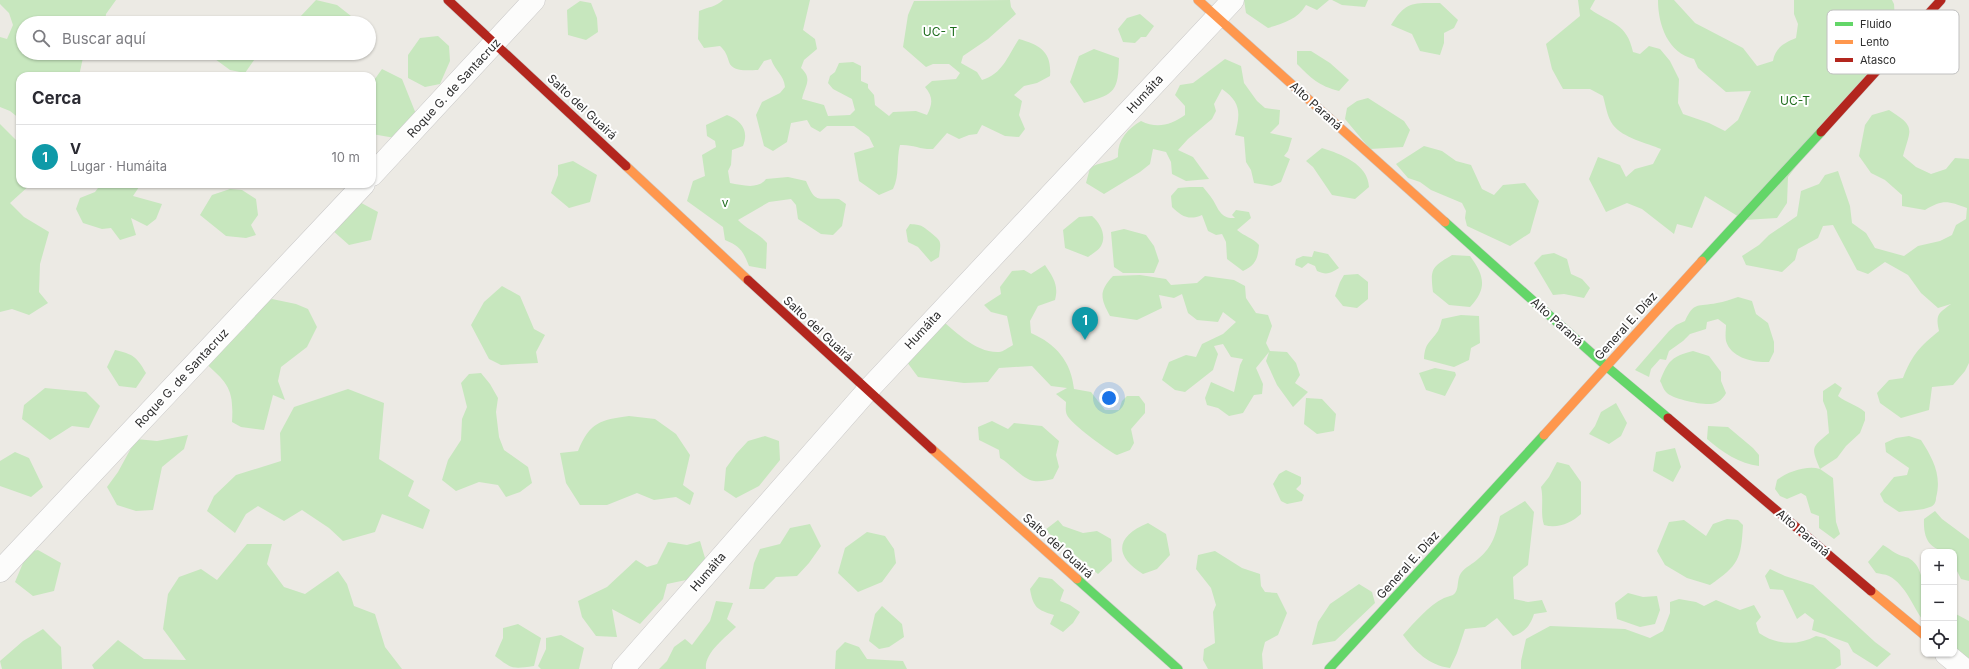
<!DOCTYPE html>
<html lang="es">
<meta charset="utf-8">
<style>
:root{--surface:#fff;--page:#f7f7f7;--text:#2b2b33;--muted:#7c7c81;--line:#e1e1e2;--accent:#0b8043}
body{margin:0;font-family:Inter,sans-serif;background:var(--page);color:var(--text)}
.controls{position:absolute;right:12px;bottom:12px;display:grid;overflow:hidden;border-radius:8px;box-shadow:0 1px 3px #0004}
.controls button{width:36px;height:36px;display:grid;place-items:center;padding:0;border:0;border-bottom:1px solid var(--line);background:var(--surface);color:var(--text);font:20px sans-serif}
.you{position:absolute;left:1109px;top:398px;width:14px;height:14px;margin:-10px;border:3px solid #fff;border-radius:50%;background:#1a73e8;box-shadow:0 0 0 6px #1a73e833}
.badge{display:grid;place-items:center;width:26px;height:26px;border-radius:50%;background:var(--accent);color:#fff;font-size:13px;font-weight:700}
.pin{position:absolute;translate:-50% -33px;filter:drop-shadow(0 1px 2px #0008)}
.pin::after{content:'';position:absolute;top:21px;width:14px;height:12px;background:inherit;clip-path:polygon(0 0,100% 0,50% 100%)}
.list{margin:0;padding:0;list-style:none}
h2{display:flex;justify-content:space-between;align-items:center;height:52px;margin:0;padding:0 16px;font-size:17px}
h2 small{font-size:13px;font-weight:400;color:var(--muted)}
.list li{display:grid;grid-template-columns:26px 1fr auto;gap:12px;align-items:center;box-sizing:border-box;height:64px;padding:0 16px;border-top:1px solid var(--line)}
.list b{display:block;font-size:15px;white-space:nowrap}
.list p{margin:0;font-size:13px;white-space:nowrap;color:var(--muted)}
.list em{font-size:13px;font-style:normal;color:var(--muted)}
.icon{flex:none;width:22px;height:22px;fill:none;stroke:currentColor;stroke-width:2;stroke-linecap:round;stroke-linejoin:round}
.map{position:relative;flex:none;width:1969px;height:669px;overflow:hidden}
.search{position:absolute;background:var(--surface);box-shadow:0 1px 3px #0004;left:16px;top:16px;width:360px;height:44px;display:flex;align-items:center;gap:10px;box-sizing:border-box;padding:0 14px;border-radius:22px;color:var(--muted);font-size:15px}
.panel{position:absolute;background:var(--surface);box-shadow:0 1px 3px #0004;left:16px;top:72px;width:360px;height:116px;border-radius:12px}
.map>svg:first-child{display:block}
.green{fill:#c7e7be}
.lines{fill:none;stroke-linecap:round;stroke-linejoin:round}
.street-casing{stroke:#c9c8c8;stroke-width:23}
.fast-casing{stroke:#c9c8c8;stroke-width:10}
.slow-casing{stroke:#c9c8c8;stroke-width:10}
.jam-casing{stroke:#c9c8c8;stroke-width:10}
.street{stroke:#fcfcfb;stroke-width:22}
.fast{stroke:#63d668;stroke-width:9}
.slow{stroke:#ff974d;stroke-width:9}
.jam{stroke:#b3261e;stroke-width:9}
.labels{text-anchor:middle;stroke-width:4;stroke-linejoin:round;paint-order:stroke}
.park-label{font-size:12px;fill:#1d6c1c;stroke:#fff}
.street-label{font-size:12px;fill:#2e2e2e;stroke:#fff}
.key{fill:#fff;stroke:#c0c0c0;stroke-width:1}
.key-label{font-size:11px;fill:#2e2e2e}
</style>
<div class="map">
<svg width="1969" height="669" viewBox="0 0 1969 669">
<rect width="100%" height="100%" fill="#eceae4"/>
<path class="green" d="M 0,0 L 116,0 L 106,14 L 105,23 L 23,23 L 23,53 L 84,53 L 79,76 L 20,76 L 20,119 L 10,111 L 0,107 L 0,37 L 7,39 L 13,25 L 9,13 L 0,4 Z
M 316,0 L 337,5 L 351,16 L 349,23 L 301,23 L 300,17 Z
M 723,0 L 810,0 L 803,30 L 815,39 L 817,49 L 804,60 L 801,68 C 813,79 805,85 802,99 L 824,105 L 828,116 L 850,115 L 855,110 L 852,99 L 833,89 L 828,83 L 830,76 L 835,72 L 839,63 L 853,62 L 861,66 L 861,81 L 868,84 L 868,88 L 874,95 L 875,105 L 889,116 L 893,112 L 916,111 L 927,115 C 933,103 933,97 925,87 L 932,81 L 956,79 L 960,73 L 949,64 L 933,64 L 926,67 L 903,47 L 908,15 L 914,1 L 1010,0 L 1011,7 L 1016,14 L 988,39 L 963,56 L 961,63 L 977,72 L 982,80 C 1003,74 1008,55 1019,39 C 1040,45 1052,52 1050,76 L 1037,83 L 1024,86 L 1014,95 L 1022,101 L 1019,115 L 1025,129 L 1019,137 L 1005,136 L 982,125 L 977,134 L 969,135 L 959,139 L 947,133 L 933,149 C 922,150 912,144 900,145 C 896,160 900,175 893,189 L 879,195 L 859,181 L 854,153 L 874,147 L 869,137 L 854,126 L 827,126 L 820,132 L 811,127 L 807,120 L 791,123 L 787,142 L 773,151 L 764,146 L 756,115 L 762,102 L 780,93 L 785,87 C 784,75 775,71 771,59 L 764,61 L 758,70 C 749,70 733,73 729,62 C 727,55 726,52 720,46 L 704,48 L 698,39 L 699,11 C 708,7 716,7 723,0 Z
M 1244,0 L 1329,0 L 1317,10 L 1306,5 C 1297,20 1283,23 1268,28 L 1246,13 Z
M 1332,0 L 1368,0 L 1365,7 L 1342,5 Z
M 1578,0 L 1595,0 L 1590,9 C 1611,24 1627,23 1633,52 L 1640,54 L 1649,46 L 1660,49 L 1670,61 L 1679,79 L 1678,103 L 1683,114 L 1709,123 L 1725,131 L 1738,120 L 1751,91 L 1726,92 L 1698,68 L 1694,59 C 1668,53 1658,25 1658,0 L 1674,0 L 1695,23 L 1743,48 L 1757,66 L 1773,61 C 1775,48 1784,43 1796,38 L 1798,24 L 1794,14 L 1794,0 L 1892,0 L 1894,4 L 1896,36 L 1788,177 L 1787,203 L 1777,218 L 1744,220 L 1705,196 L 1692,228 L 1677,224 L 1674,234 L 1642,209 L 1627,203 L 1606,212 L 1589,179 L 1598,157 L 1620,165 L 1626,177 L 1635,169 L 1653,164 L 1661,149 C 1647,143 1623,138 1613,125 C 1607,117 1606,106 1603,96 L 1590,89 L 1563,89 L 1552,69 L 1546,44 L 1580,16 Z
M 580,1 L 591,3 L 597,18 L 598,32 L 586,40 L 568,35 L 567,10 Z
M 1440,3 L 1458,20 L 1454,28 L 1444,33 L 1444,43 L 1440,55 L 1420,51 L 1412,34 L 1391,25 C 1406,1 1413,3 1440,3 Z
M 1140,14 L 1154,26 L 1146,37 L 1141,37 L 1135,43 L 1123,42 L 1118,29 L 1127,18 Z
M 438,36 L 449,46 L 450,61 L 440,84 L 425,87 L 408,78 L 408,55 L 420,38 Z
M 1094,49 L 1119,58 C 1118,91 1116,94 1084,103 L 1070,82 L 1079,56 Z
M 1297,51 L 1311,51 L 1330,63 L 1349,80 L 1339,91 C 1319,86 1311,78 1297,64 Z
M 218,53 L 259,53 L 245,73 L 230,70 L 215,59 Z
M 1225,59 L 1241,66 L 1244,83 L 1257,101 L 1265,108 L 1280,110 L 1279,124 L 1270,133 L 1292,138 L 1288,151 L 1284,156 L 1290,159 L 1281,182 L 1272,186 L 1254,183 L 1251,170 L 1246,162 L 1244,137 L 1235,135 C 1240,114 1242,103 1222,89 L 1214,104 L 1216,111 L 1212,119 L 1188,139 L 1178,150 L 1193,157 L 1209,179 L 1186,181 L 1172,174 L 1171,162 L 1166,152 L 1153,149 L 1150,164 L 1140,172 L 1104,194 L 1086,183 L 1090,168 C 1099,162 1109,163 1118,157 C 1117,141 1127,129 1141,121 C 1157,129 1171,125 1185,115 L 1185,106 L 1175,95 L 1180,85 L 1193,83 Z
M 382,69 L 402,79 L 416,114 L 395,138 L 372,134 L 372,83 Z
M 1368,98 L 1404,121 L 1410,130 L 1403,147 L 1370,149 L 1345,119 L 1347,108 L 1357,101 Z
M 1889,110 C 1916,127 1911,128 1903,156 L 1916,167 L 1931,174 L 1946,169 L 1955,158 L 1969,159 L 1969,363 L 1965,371 L 1953,385 L 1932,387 L 1929,410 L 1901,418 L 1880,403 L 1877,393 L 1889,380 L 1903,378 C 1912,355 1920,346 1939,331 C 1935,314 1939,313 1951,304 L 1938,308 L 1921,293 L 1908,275 L 1885,262 L 1868,274 L 1857,270 L 1833,225 L 1823,226 L 1818,238 L 1798,249 L 1795,260 L 1782,272 L 1746,265 L 1742,256 L 1759,245 L 1769,235 L 1797,216 L 1801,191 L 1819,184 L 1825,175 L 1838,171 L 1850,206 L 1852,223 L 1866,233 L 1875,248 L 1904,256 L 1918,246 L 1940,241 L 1952,235 L 1956,225 L 1966,219 L 1967,208 C 1948,201 1943,199 1925,210 L 1902,206 L 1902,195 L 1885,180 L 1871,173 L 1859,156 L 1865,125 L 1872,115 Z
M 727,115 C 742,121 749,131 743,146 L 732,150 L 731,165 L 728,171 L 730,183 C 742,185 758,190 766,179 L 788,177 L 806,181 C 816,205 818,197 839,199 L 846,204 L 842,226 L 833,235 L 821,234 L 798,219 L 796,205 L 791,199 L 769,202 L 738,220 C 746,229 759,233 767,243 L 766,269 L 749,266 C 743,251 740,246 725,240 L 723,227 L 687,201 L 693,181 L 705,176 L 702,155 L 716,147 L 715,141 L 707,136 L 706,125 Z
M 0,124 L 20,144 L 20,184 L 31,184 L 10,203 L 24,217 L 49,232 L 40,264 L 39,292 L 48,303 L 29,315 L 12,309 L 0,312 Z
M 1424,146 L 1442,151 L 1456,161 L 1471,165 L 1482,189 L 1494,195 L 1503,185 L 1525,183 L 1539,201 L 1530,233 L 1510,246 L 1467,226 L 1465,218 L 1466,211 L 1462,203 L 1431,190 L 1420,182 L 1408,178 L 1396,164 Z
M 1322,148 C 1341,154 1368,164 1369,187 L 1355,199 L 1332,195 L 1313,167 L 1306,161 Z
M 573,161 L 597,175 L 590,202 L 569,208 L 551,193 L 558,175 L 558,165 Z
M 101,184 L 141,184 L 133,196 L 162,204 L 156,219 L 147,226 L 131,218 L 136,235 L 120,240 L 111,228 L 102,229 L 83,223 L 76,209 L 80,198 L 95,192 Z
M 1190,187 L 1203,187 C 1206,191 1210,195 1213,200 C 1219,210 1221,219 1235,218 L 1232,215 L 1236,210 L 1249,212 L 1251,218 L 1237,230 C 1244,236 1253,238 1259,245 C 1258,258 1256,265 1243,271 L 1227,259 L 1226,242 L 1222,234 L 1216,235 L 1208,231 L 1202,215 C 1189,221 1181,216 1172,207 L 1171,196 L 1178,188 Z
M 230,189 L 242,190 L 256,199 L 258,215 L 251,225 L 256,235 L 246,238 L 226,236 L 200,215 L 212,195 Z
M 354,199 L 378,212 L 371,240 L 349,245 L 332,230 Z
M 1092,216 C 1100,223 1107,235 1101,246 C 1099,250 1092,254 1088,257 L 1065,248 L 1063,230 L 1079,217 Z
M 910,224 C 922,225 921,225 930,232 C 942,242 941,240 939,257 L 931,262 L 918,247 L 908,242 L 906,230 Z
M 1124,229 L 1146,235 L 1154,246 L 1159,261 L 1154,273 L 1123,273 L 1114,267 L 1111,232 Z
M 1314,251 L 1328,254 L 1339,268 C 1330,274 1326,275 1317,271 L 1315,266 L 1308,263 L 1302,268 L 1295,265 L 1296,259 L 1303,256 L 1312,257 Z
M 1554,253 L 1567,259 L 1571,274 L 1582,279 L 1590,288 L 1584,298 L 1564,294 L 1553,295 L 1534,263 L 1542,255 Z
M 1452,255 L 1470,256 C 1484,275 1488,288 1470,307 L 1449,305 L 1433,292 C 1430,268 1432,267 1452,255 Z
M 1045,265 C 1053,277 1059,285 1055,300 L 1038,306 L 1030,321 L 1031,333 C 1056,344 1071,361 1074,389 L 1091,392 L 1105,410 L 1119,410 L 1122,401 L 1127,396 L 1139,396 L 1145,404 L 1145,413 L 1131,429 L 1134,443 L 1130,450 L 1117,455 C 1109,452 1069,422 1067,415 C 1065,411 1066,406 1066,402 L 1056,394 L 1067,388 L 1051,386 L 1032,366 L 999,368 L 988,382 L 964,383 L 918,377 L 901,354 L 937,316 C 954,330 975,353 999,352 C 1003,352 1009,347 1013,345 L 1007,316 L 991,312 L 984,305 L 1001,294 L 1000,287 L 1012,271 L 1024,270 L 1031,274 Z
M 1358,274 L 1368,282 L 1368,299 L 1357,308 L 1343,306 L 1335,296 L 1340,282 L 1344,275 Z
M 1140,275 L 1166,279 L 1171,285 L 1197,283 L 1205,276 L 1234,280 L 1245,286 L 1246,298 L 1256,313 L 1268,315 L 1272,326 L 1266,343 L 1270,351 L 1287,352 L 1296,363 L 1300,375 L 1295,383 L 1308,392 L 1293,407 L 1277,385 L 1266,361 L 1269,352 L 1256,368 L 1263,384 L 1262,394 L 1254,395 L 1243,413 L 1229,416 L 1218,408 L 1207,405 L 1205,398 L 1211,382 L 1234,392 L 1240,365 L 1243,359 L 1231,357 L 1223,344 L 1214,346 L 1218,354 L 1213,370 L 1185,392 L 1175,390 L 1162,380 L 1169,362 L 1186,355 L 1196,357 L 1202,344 L 1223,334 L 1236,322 L 1223,312 L 1218,322 L 1197,320 L 1188,313 L 1182,294 L 1174,298 L 1159,295 L 1162,308 L 1137,320 L 1110,316 C 1100,298 1099,291 1113,276 Z
M 502,286 L 520,296 L 534,329 L 545,335 L 536,352 L 538,363 L 501,365 L 489,359 L 471,325 L 484,302 Z
M 1738,297 L 1752,301 L 1756,314 L 1768,323 L 1774,342 L 1774,352 L 1769,362 C 1754,363 1731,358 1726,341 C 1725,336 1726,329 1726,325 L 1718,319 L 1707,322 L 1706,329 L 1690,334 L 1683,341 L 1669,351 L 1666,360 L 1660,359 L 1651,369 L 1649,377 L 1635,370 L 1669,331 L 1676,325 L 1685,321 C 1694,301 1698,307 1717,303 C 1724,302 1731,299 1738,297 Z
M 272,299 L 296,304 L 308,309 L 317,327 L 307,347 L 281,367 L 278,381 L 285,400 L 273,395 L 264,430 L 241,427 L 232,422 C 234,389 228,383 204,362 L 219,346 L 244,329 L 259,305 Z
M 1461,315 L 1479,316 L 1480,343 L 1471,348 L 1469,360 L 1454,367 L 1424,359 C 1425,342 1430,343 1438,331 C 1440,327 1441,322 1442,319 Z
M 115,350 C 133,354 137,357 146,373 L 136,388 L 119,386 L 107,367 Z
M 1693,351 L 1709,356 L 1721,372 L 1721,381 L 1726,393 C 1723,399 1718,403 1711,404 C 1701,405 1672,399 1666,392 C 1663,389 1662,384 1660,381 C 1668,361 1672,356 1693,351 Z
M 1435,368 L 1455,372 L 1456,375 L 1445,396 L 1426,390 L 1419,373 Z
M 481,373 L 490,384 L 498,398 L 496,412 L 499,437 L 504,450 L 528,467 L 532,483 L 520,492 L 506,497 L 498,485 L 479,482 L 456,491 L 442,480 L 448,460 L 461,440 L 462,419 L 467,407 L 461,383 L 469,374 Z
M 1835,383 L 1842,388 L 1838,396 C 1847,403 1857,405 1865,412 L 1865,420 L 1860,433 L 1846,446 L 1837,458 L 1820,469 L 1833,478 L 1836,522 L 1840,534 L 1834,539 L 1819,528 L 1819,516 L 1811,513 L 1806,496 L 1801,493 L 1787,499 L 1780,496 L 1775,489 L 1777,480 C 1787,472 1807,465 1820,469 C 1811,447 1811,448 1829,433 L 1827,411 L 1823,401 L 1823,391 Z
M 45,388 L 86,392 L 100,406 L 89,428 L 72,426 L 50,440 L 22,419 L 24,405 Z
M 348,389 L 384,403 L 379,459 L 414,481 L 408,496 L 430,510 L 423,529 L 382,514 L 375,532 L 343,541 L 329,528 L 302,510 L 284,521 L 258,506 L 246,514 L 235,533 L 207,511 L 214,496 L 236,475 L 281,461 L 280,433 L 294,407 Z
M 1306,398 L 1322,399 L 1336,414 L 1334,431 L 1317,434 L 1304,424 Z
M 1616,403 L 1627,423 L 1621,436 L 1609,444 L 1589,434 L 1595,426 L 1601,412 Z
M 629,416 L 655,419 L 676,434 L 690,455 L 683,485 L 694,493 L 690,505 L 676,497 L 654,500 L 637,493 L 607,505 L 580,505 L 566,483 L 560,453 L 578,451 C 590,422 600,420 629,416 Z
M 992,421 L 1008,429 L 1014,423 L 1042,426 L 1059,441 L 1056,455 L 1059,467 L 1053,479 C 1048,480 1040,482 1034,481 C 1022,479 1011,464 1000,458 L 999,450 L 979,440 L 978,427 Z
M 1708,426 L 1728,427 L 1753,448 L 1759,455 L 1759,466 C 1740,464 1722,452 1707,439 Z
M 188,435 L 184,449 L 162,467 L 153,510 L 136,511 L 117,505 L 107,487 L 118,472 L 136,439 L 157,441 Z
M 765,436 L 779,441 L 780,460 L 759,486 L 736,498 L 724,490 L 726,468 L 736,454 L 748,441 Z
M 1909,436 L 1921,440 C 1933,459 1942,475 1936,498 C 1936,502 1934,506 1930,507 C 1921,511 1908,510 1899,512 L 1884,502 L 1880,494 L 1894,477 L 1907,475 L 1909,468 L 1886,452 L 1885,443 L 1896,438 Z
M 1675,448 L 1681,467 L 1673,482 L 1653,471 L 1656,452 Z
M 15,452 L 29,458 L 43,487 L 31,497 L 0,486 L 0,461 Z
M 1557,462 L 1569,465 L 1581,482 L 1581,514 C 1571,523 1558,529 1544,525 C 1540,513 1544,500 1541,487 L 1549,477 Z
M 1286,470 L 1301,477 L 1301,484 L 1296,489 L 1304,495 L 1302,501 L 1287,504 L 1281,501 L 1273,484 L 1279,474 Z
M 1525,501 L 1534,512 L 1528,565 L 1513,577 L 1514,599 L 1528,602 L 1542,600 L 1547,612 L 1534,614 C 1530,626 1525,632 1513,636 L 1497,618 L 1485,627 L 1465,629 L 1457,653 L 1450,668 C 1428,665 1415,651 1403,635 C 1415,622 1428,606 1444,598 C 1447,597 1450,596 1453,595 C 1460,590 1456,580 1461,573 C 1465,567 1473,564 1478,559 C 1493,547 1496,534 1500,516 Z
M 1935,511 L 1942,519 L 1969,539 L 1969,581 L 1961,579 L 1954,565 L 1954,552 C 1931,552 1923,541 1924,519 Z
M 1727,519 L 1738,520 L 1743,525 C 1741,559 1739,565 1710,585 L 1687,578 L 1665,565 L 1657,551 L 1669,522 L 1684,520 L 1706,536 L 1713,524 Z
M 1058,520 L 1063,526 L 1083,533 L 1097,531 L 1111,539 L 1112,561 L 1098,574 L 1045,530 Z
M 1148,523 L 1166,534 L 1170,555 L 1157,569 L 1143,574 C 1113,556 1116,536 1148,523 Z
M 810,524 L 821,546 L 809,563 L 797,576 L 776,577 L 764,589 L 749,589 L 754,563 L 760,549 L 780,544 L 790,528 Z
M 867,532 L 885,536 L 894,549 L 896,563 L 882,582 L 858,592 L 838,573 L 845,548 Z
M 700,541 L 710,575 L 667,584 L 663,599 L 640,624 L 612,609 L 617,637 L 596,636 L 582,617 L 578,601 L 607,587 L 636,560 L 647,567 L 657,564 L 668,542 L 687,545 Z
M 247,544 L 272,544 L 267,564 L 284,587 L 305,594 L 338,571 L 347,584 L 354,606 L 375,614 L 385,647 L 402,669 L 94,669 L 92,665 L 118,640 L 144,659 L 186,660 L 163,629 L 168,594 L 179,577 L 201,569 L 217,580 Z
M 1883,545 C 1889,548 1895,554 1902,556 C 1904,557 1908,557 1910,559 C 1927,569 1924,604 1924,622 C 1913,607 1906,585 1889,576 C 1885,574 1880,574 1876,573 L 1868,562 Z
M 38,550 L 61,563 L 54,591 L 33,596 L 15,582 L 23,563 L 23,553 Z
M 1215,551 L 1242,568 L 1260,574 L 1261,586 L 1265,592 L 1277,593 L 1287,613 L 1278,635 L 1265,642 L 1262,654 L 1263,669 L 1208,669 L 1203,660 L 1204,649 L 1215,643 L 1213,612 L 1216,605 L 1211,588 L 1196,569 L 1198,555 Z
M 1770,569 L 1785,576 L 1813,585 L 1875,642 L 1891,654 L 1877,667 L 1853,652 L 1848,643 L 1812,630 L 1814,620 L 1805,613 L 1797,619 L 1783,590 L 1770,589 L 1765,576 Z
M 1039,577 L 1052,579 L 1064,590 L 1060,601 L 1070,605 L 1080,612 L 1073,623 L 1063,632 L 1050,624 L 1054,615 C 1037,610 1033,607 1030,589 Z
M 1359,584 L 1372,592 L 1375,603 L 1335,641 L 1312,645 L 1318,622 L 1330,604 Z
M 1628,593 L 1643,597 L 1657,596 L 1660,610 L 1655,624 L 1640,627 L 1617,619 L 1615,603 Z
M 1679,599 L 1696,602 L 1704,606 L 1716,600 L 1740,610 L 1754,605 L 1761,617 L 1756,623 L 1759,633 C 1776,645 1798,646 1816,636 L 1825,638 L 1840,650 L 1841,665 L 1835,669 L 1521,669 L 1521,661 L 1526,639 L 1550,626 L 1625,629 L 1650,638 L 1663,631 L 1670,613 L 1670,602 Z
M 716,601 L 733,603 L 727,619 L 736,627 C 725,638 704,653 706,669 L 659,669 L 667,661 L 674,647 L 685,639 L 692,645 L 710,621 Z
M 882,606 L 902,624 L 904,637 L 889,647 L 879,649 L 869,641 L 875,614 Z
M 1954,613 L 1969,621 L 1969,659 L 1954,652 Z
M 518,624 L 541,638 L 534,666 C 512,669 512,669 495,656 L 503,638 L 503,628 Z
M 43,629 L 61,647 L 62,669 L 2,669 L 0,661 L 23,641 Z
M 561,635 L 584,648 L 579,669 L 541,669 L 538,666 L 546,649 L 546,638 Z
M 845,642 L 859,647 L 867,659 L 903,661 L 907,669 L 835,669 L 836,651 Z"/>
<g class="lines">
<g class="street-casing">
<path id="street" d="M 372,175 L 534,0
M 0,571 L 364,184
M 1946,654 L 1964,669
M 623,669 L 867,391 L 1233,0"/>
</g>
<g class="fast-casing">
<path id="fast" d="M 1445,222 L 1606,366 L 1668,418
M 1702,261 L 1821,132
M 1077,579 L 1178,669
M 1329,669 L 1544,435"/>
</g>
<g class="slow-casing">
<path id="slow" d="M 1198,0 L 1445,222
M 626,166 L 748,280
M 1544,435 L 1702,261
M 932,449 L 1077,579
M 1871,591 L 1924,635"/>
</g>
<g class="jam-casing">
<path id="jam" d="M 448,0 L 626,166
M 1821,132 L 1941,0
M 748,280 L 932,449
M 1668,418 L 1871,591"/>
</g>
<use href="#street" class="street"/>
<use href="#fast" class="fast"/>
<use href="#slow" class="slow"/>
<use href="#jam" class="jam"/>
</g>
<g class="labels">
<g class="park-label">
<text x="940" y="36">UC- T</text>
<text x="1795" y="105">UC-T</text>
<text x="725" y="207">v</text>
</g>
<g class="street-label">
<text transform="translate(454 88) rotate(-47)" y="4">Roque G. de Santacruz</text>
<text transform="translate(1145 94) rotate(-47)" y="4">Humáita</text>
<text transform="translate(1316 106) rotate(42)" y="4">Alto Paraná</text>
<text transform="translate(582 107) rotate(43)" y="4">Salto del Guairá</text>
<text transform="translate(1557 322) rotate(42)" y="4">Alto Paraná</text>
<text transform="translate(1626 326) rotate(-48)" y="4">General E. Díaz</text>
<text transform="translate(818 329) rotate(43)" y="4">Salto del Guairá</text>
<text transform="translate(923 330) rotate(-47)" y="4">Humáita</text>
<text transform="translate(182 378) rotate(-47)" y="4">Roque G. de Santacruz</text>
<text transform="translate(1803 533) rotate(40)" y="4">Alto Paraná</text>
<text transform="translate(1058 546) rotate(42)" y="4">Salto del Guairá</text>
<text transform="translate(1408 565) rotate(-48)" y="4">General E. Díaz</text>
<text transform="translate(708 572) rotate(-49)" y="4">Humáita</text>
</g>
</g>
<rect x="1827" y="10" width="132" height="64" rx="6" class="key"/>
<rect x="1835" y="22" width="18" height="4" fill="#63d668"/>
<rect x="1835" y="40" width="18" height="4" fill="#ff974d"/>
<rect x="1835" y="58" width="18" height="4" fill="#b3261e"/>
<g class="key-label">
<text x="1860" y="28">Fluido</text>
<text x="1860" y="46">Lento</text>
<text x="1860" y="64">Atasco</text>
</g>
</svg>
<div class="controls">
<button>+</button>
<button>−</button>
<button><svg class="icon" aria-label="locate" viewBox="0 0 24 24"><circle cx="12" cy="12" r="6"/><path d="M12 2v4M12 18v4M2 12h4M18 12h4"/></svg></button>
</div>
<div class="you"></div>
<div class="pin badge" style="left:1085px;top:340px;background:#0f9aa8">1</div>
<div class="search"><svg class="icon" aria-label="search" viewBox="0 0 24 24"><circle cx="10" cy="10" r="6"/><path d="M15 15l6 6"/></svg>Buscar aquí</div>
<section class="panel">
<h2>Cerca<small></small></h2>
<ul class="list">
<li><span class="badge" style="background:#0f9aa8">1</span><div><b>V</b><p>Lugar · Humáita</p></div><em>10 m</em></li>
</ul>
</section>
</div>
